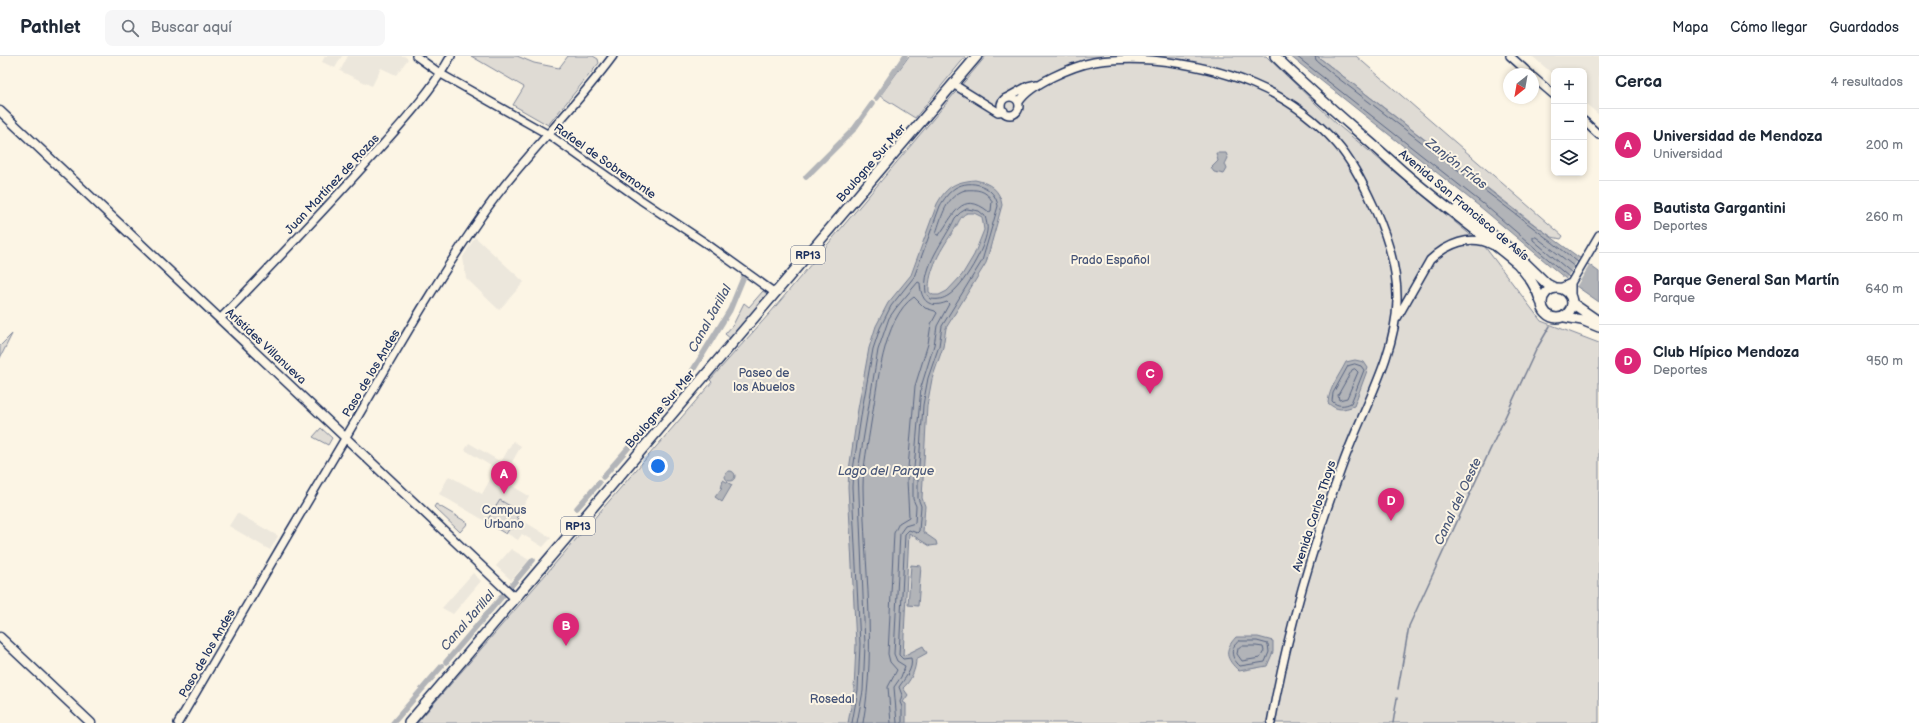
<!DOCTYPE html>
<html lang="es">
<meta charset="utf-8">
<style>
:root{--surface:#fff;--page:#f6f6f7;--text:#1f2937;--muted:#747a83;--line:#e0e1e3;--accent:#db2777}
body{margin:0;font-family:"Balsamiq Sans",sans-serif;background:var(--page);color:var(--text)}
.controls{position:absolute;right:12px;top:12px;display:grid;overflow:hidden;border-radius:8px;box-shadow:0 2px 6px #0003}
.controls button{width:36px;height:36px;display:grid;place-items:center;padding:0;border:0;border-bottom:1px solid var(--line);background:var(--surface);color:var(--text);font:20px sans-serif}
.compass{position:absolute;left:1503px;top:12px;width:36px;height:36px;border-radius:50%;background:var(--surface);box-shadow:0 2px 6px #0003;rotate:211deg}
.you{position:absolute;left:658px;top:410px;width:14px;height:14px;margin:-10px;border:3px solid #fff;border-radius:50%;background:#1a73e8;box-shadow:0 0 0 6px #1a73e833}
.badge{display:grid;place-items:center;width:26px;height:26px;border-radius:50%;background:var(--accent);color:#fff;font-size:13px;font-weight:700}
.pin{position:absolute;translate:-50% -33px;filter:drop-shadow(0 1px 2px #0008)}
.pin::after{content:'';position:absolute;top:21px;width:14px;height:12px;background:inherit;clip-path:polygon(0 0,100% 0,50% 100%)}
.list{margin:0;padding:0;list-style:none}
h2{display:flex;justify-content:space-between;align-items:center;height:52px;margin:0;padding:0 16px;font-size:17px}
h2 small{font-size:13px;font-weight:400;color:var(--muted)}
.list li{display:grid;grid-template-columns:26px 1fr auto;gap:12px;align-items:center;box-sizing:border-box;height:72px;padding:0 16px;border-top:1px solid var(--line)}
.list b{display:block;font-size:15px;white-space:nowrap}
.list p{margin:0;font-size:13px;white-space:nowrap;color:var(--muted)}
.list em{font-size:13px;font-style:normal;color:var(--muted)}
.icon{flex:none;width:22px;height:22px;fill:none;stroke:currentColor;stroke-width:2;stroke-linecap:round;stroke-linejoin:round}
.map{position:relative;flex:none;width:1599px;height:667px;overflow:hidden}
header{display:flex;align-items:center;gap:24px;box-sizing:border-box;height:56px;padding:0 20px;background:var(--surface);border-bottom:1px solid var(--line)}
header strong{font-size:19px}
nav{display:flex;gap:22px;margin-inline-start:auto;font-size:14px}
.search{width:280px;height:36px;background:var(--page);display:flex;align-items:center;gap:10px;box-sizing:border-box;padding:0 14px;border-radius:8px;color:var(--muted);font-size:15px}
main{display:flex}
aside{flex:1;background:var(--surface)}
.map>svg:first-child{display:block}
.built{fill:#ece7dc}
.green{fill:#dfdbd4;stroke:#7d8599}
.water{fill:#b2b4b8;stroke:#767f94;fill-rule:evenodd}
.pier{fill:#fcf5e5}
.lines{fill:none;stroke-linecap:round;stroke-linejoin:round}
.shore{stroke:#576482;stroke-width:1}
.stream{stroke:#767f94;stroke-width:1.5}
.canal{stroke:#b2b4b8;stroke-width:5.5}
.tertiary-casing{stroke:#1b2f5e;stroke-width:10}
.secondary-casing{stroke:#1b2f5e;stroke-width:11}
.primary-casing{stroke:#1b2f5e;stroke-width:12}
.tertiary{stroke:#fcf5e5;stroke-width:7}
.secondary{stroke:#fcf5e5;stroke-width:8}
.primary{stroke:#fcf5e5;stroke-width:9}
.labels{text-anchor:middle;stroke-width:4;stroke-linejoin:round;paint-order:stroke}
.shield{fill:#fcf5e5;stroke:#5e6a86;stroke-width:1}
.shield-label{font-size:11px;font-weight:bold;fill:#1b2f5e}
.street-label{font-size:12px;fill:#1b2f5e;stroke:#fcf5e5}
.park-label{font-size:12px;fill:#425176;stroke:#fcf5e5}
.water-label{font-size:13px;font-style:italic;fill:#485779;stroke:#fcf5e5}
</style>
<header>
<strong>Pathlet</strong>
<div class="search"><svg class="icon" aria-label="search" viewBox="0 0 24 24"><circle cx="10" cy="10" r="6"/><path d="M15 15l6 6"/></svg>Buscar aquí</div>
<nav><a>Mapa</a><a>Cómo llegar</a><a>Guardados</a></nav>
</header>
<main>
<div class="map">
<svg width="1599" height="667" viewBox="0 0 1599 667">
<rect width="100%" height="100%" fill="#fcf5e5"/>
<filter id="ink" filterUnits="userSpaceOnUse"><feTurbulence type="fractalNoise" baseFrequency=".025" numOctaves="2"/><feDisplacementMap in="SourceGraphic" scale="8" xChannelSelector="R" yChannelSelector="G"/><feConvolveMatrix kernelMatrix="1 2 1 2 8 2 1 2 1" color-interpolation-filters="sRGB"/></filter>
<g filter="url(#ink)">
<path class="built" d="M 325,0 L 342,0 L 335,12 L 322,6 Z
M 348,0 L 404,0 L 408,3 L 396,19 L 381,12 L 372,30 L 340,15 Z
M 1532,0 L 1599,0 L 1599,59 L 1584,46 L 1584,15 L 1554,15 L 1554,19 Z
M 475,181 L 524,226 L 499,254 L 466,222 L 463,201 Z
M 513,385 L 521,390 L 502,424 L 529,440 L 517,461 L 551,482 L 543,491 L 522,478 L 518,484 L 439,438 L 449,420 L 482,438 L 496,413 L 465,394 L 469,387 L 501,406 Z
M 237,457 L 278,480 L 270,494 L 229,470 Z
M 511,493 L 529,504 L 511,524 L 496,510 Z
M 473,517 L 481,525 L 453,558 L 442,552 Z"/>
<path class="green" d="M 471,0 L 517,0 L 534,7 L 559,12 L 568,0 L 593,0 L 598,3 L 599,7 L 548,69 L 513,49 L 524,31 Z
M 909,0 L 966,0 L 915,62 L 880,40 Z
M 986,0 L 1266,0 L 1339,70 L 1485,191 L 1541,265 L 1599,287 L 1599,667 L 417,667 L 707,332 L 712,326 L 710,324 L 770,257 Z
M 1317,0 L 1356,0 L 1563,180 L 1561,183 L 1552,181 L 1539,172 Z
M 763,235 L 769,239 L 731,283 L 725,278 L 733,269 L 744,247 L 749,251 Z
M 12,278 L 0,302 L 0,290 Z
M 321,372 L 332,382 L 328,389 L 313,381 Z
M 500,444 L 520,456 L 517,461 L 519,463 L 513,473 L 510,472 L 506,478 L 486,466 Z
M 436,448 L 468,467 L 460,476 L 434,451 Z"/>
<path class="water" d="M 1290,0 L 1317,0 L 1525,162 L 1599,216 L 1599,246 L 1566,223 L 1484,154 Z
M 1216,97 L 1226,97 L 1228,102 L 1225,108 L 1227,113 L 1224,118 L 1214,116 L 1211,112 L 1218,105 Z
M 975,124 C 990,127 1000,134 1002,149 L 986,207 L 946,272 L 943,291 L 932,323 L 927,350 L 922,442 L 925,450 L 923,476 L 936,485 L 937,489 L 930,490 L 909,477 L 903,600 L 923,590 L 927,597 L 916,603 C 916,613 911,625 903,632 L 908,639 L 903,646 L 906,648 L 906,667 L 848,667 L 854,634 L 856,588 L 848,431 L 849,414 L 858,353 L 869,292 L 876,270 L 888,247 L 911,219 L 937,148 C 947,130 955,126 975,124 ZM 967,157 L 974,157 L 982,161 L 984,174 L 974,199 L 962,219 L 947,235 L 939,239 L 933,239 L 929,236 C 928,213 942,192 954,174 C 959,167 959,161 967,157 Z
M 1355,304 L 1364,306 L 1368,312 L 1354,350 C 1343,354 1337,355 1328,347 C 1329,332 1339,320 1346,306 Z
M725 420a5 5 0 1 1 10 0a5 5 0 1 1-10 0Z
M 723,424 L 732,429 L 722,446 L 715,441 L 721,433 Z
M 911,509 L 921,510 L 918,550 L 908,549 Z
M 1236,581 L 1258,581 L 1273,585 L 1273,596 L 1267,610 L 1239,615 C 1226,603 1223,595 1236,581 Z"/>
<path class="pier" d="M 1579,202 L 1589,210 L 1576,231 L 1566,223 Z"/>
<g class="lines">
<path class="shore" d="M 1296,0 L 1487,151 L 1569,221
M 1315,0 L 1316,4 L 1334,19 L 1578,206
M 965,134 C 977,133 986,134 992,145 L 991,155 L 989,156 C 961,133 953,161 939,179 L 937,179 L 936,177 C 942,160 946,140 965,134 Z
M 967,153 L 979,155 L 985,160 C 986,164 988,171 987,175 C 985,192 964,229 949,239 C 943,243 938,244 931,243 L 926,237 C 922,209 944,186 955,162 L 960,157 Z
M 1572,217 L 1533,184 L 1533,181 L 1536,181 L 1575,211
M 1355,308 L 1361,310 L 1364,314 L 1351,347 C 1345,350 1337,351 1332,345 L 1333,337 L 1348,310 Z
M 1355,313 L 1358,316 L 1347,342 L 1339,344 L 1338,339 L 1352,314 Z
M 1239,585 L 1257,585 L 1268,588 L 1269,596 L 1265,606 L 1240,610 C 1231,602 1229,592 1239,585 Z
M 1241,590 L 1256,590 L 1263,591 L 1264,595 L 1260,602 L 1242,605 L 1237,598 L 1238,593 Z
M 852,667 L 858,634 L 860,588 L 852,431 L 853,414 L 862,354 L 873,293 L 880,272 L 891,250 L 914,221 L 940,150 C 944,143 948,137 955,132 C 971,122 995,130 998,150 L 982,205 L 942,270 L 939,290 L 928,322 L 923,349 L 918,424 L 918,442 L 921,450 L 919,475 L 917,477 L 909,474 L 905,478 L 899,599 L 903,603 L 911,602 C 914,613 904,623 899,631 L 902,639 L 900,646 L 902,651 L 902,667
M 857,667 L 863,635 L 865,589 L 858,415 L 878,294 L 889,262 L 896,252 L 918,226 L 920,227 C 921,245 929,253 947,246 L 949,248 L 937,270 L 934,289 L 921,331 L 913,424 L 913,443 L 916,450 L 915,467 L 905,470 L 900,477 L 894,598 L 897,605 L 905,610 L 901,621 L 894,631 L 897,667
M 863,667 C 877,588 864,510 863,431 C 863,409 868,388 871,367 C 877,333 883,261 914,241 L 925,252 L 935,255 L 937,257 L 931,268 L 928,288 L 915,330 L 907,424 L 909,461 L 899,467 L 894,477 L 888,598 L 890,606 L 897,614 L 888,631 L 891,667"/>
<path class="stream" d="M 1561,256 L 1566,250
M 1398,633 L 1409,570 L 1536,294 L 1550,270
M 1393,667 L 1397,642"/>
<path class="canal" d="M 876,42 L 905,0
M 806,121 L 854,73 L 872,48
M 693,314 L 730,254 L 744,220
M 633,386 L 688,321
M 603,421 L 629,391
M 577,452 L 599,427
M 511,530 L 533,504
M 446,606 L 505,537
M 393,667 L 442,610"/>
<g class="tertiary-casing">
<path id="tertiary" d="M 416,0 L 441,18 L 549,79 L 641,144 L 707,188 L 775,237
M 1510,0 L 1530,18
M 1533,21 L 1554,39
M 953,28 L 998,56 L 1004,55
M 1008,41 L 1028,30 L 1037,28
M1001 50a9 9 0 1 1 18 0a9 9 0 1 1-18 0Z
M 1019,46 C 1030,28 1073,10 1094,6 C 1112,3 1134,3 1152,4 C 1223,11 1289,33 1337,88 C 1352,105 1365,131 1374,151 C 1387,180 1398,212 1397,245 C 1396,299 1362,355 1344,405 C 1312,491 1287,577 1271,667
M 1584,65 L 1599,79
M 1571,227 L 1571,242
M 1560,232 L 1571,227 L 1599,179
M 1397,262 L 1430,204 C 1447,188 1470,178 1492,189
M 220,263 C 271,210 322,157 370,103 C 399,70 430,38 451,0
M 178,667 C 236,567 294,468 353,369 C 394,299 434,228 481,161 C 520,104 572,56 613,0"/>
</g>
<g class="secondary-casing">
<path id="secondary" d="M 0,55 L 515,542
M 0,581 L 91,667"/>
</g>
<g class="primary-casing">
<path id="primary" d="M 1275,0 C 1314,39 1358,75 1399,112 C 1437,146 1479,175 1518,208 C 1528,220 1537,231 1541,246
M 1458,151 L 1516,198 L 1547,228 L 1555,232
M1542 247a15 15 0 1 1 30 0a15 15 0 1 1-30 0Z
M 1572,247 L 1598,265
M 1565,261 L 1582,264 L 1599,271
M 409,667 L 977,0"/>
</g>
<use href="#tertiary" class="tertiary"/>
<use href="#secondary" class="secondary"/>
<use href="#primary" class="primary"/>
</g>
</g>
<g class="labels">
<g class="shield">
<rect x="791" y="190" width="34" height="18" rx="3"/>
<rect x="561" y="461" width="34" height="18" rx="3"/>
</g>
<g class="shield-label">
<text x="808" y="203">RP13</text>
<text x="578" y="474">RP13</text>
</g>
<g class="street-label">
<text transform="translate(605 105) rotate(35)" y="4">Rafael de Sobremonte</text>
<text transform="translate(871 107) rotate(-49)" y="4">Boulogne Sur Mer</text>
<text transform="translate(332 128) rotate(-47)" y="4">Juan Martínez de Rozas</text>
<text transform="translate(1464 149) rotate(40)" y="4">Avenida San Francisco de Asís</text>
<text transform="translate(266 290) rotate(43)" y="4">Arístides Villanueva</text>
<text transform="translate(371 317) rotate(-59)" y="4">Paso de los Andes</text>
<text transform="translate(660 353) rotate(-49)" y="4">Boulogne Sur Mer</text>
<text transform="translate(1314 460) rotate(-72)" y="4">Avenida Carlos Thays</text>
<text transform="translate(207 597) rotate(-60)" y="4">Paso de los Andes</text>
</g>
<g class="park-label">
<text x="1110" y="208">Prado Español</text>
<text x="764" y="321">Paseo de<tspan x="764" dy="14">los Abuelos</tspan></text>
<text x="504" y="458">Campus<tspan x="504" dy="14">Urbano</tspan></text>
<text x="832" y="647">Rosedal</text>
</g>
<g class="water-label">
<text transform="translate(1457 107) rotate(38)" y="5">Zanjón Frías</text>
<text transform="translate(709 262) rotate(-61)" y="5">Canal Jarillal</text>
<text x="886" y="419">Lago del Parque</text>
<text transform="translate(1457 445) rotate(-65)" y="5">Canal del Oeste</text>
<text transform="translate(467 564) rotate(-49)" y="5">Canal Jarillal</text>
</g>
</g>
</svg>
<div class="controls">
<button>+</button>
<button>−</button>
<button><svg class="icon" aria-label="layers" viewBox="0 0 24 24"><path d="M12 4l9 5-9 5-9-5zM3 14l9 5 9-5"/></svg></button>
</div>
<svg class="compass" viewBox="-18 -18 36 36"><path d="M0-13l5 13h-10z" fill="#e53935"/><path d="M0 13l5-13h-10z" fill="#747a83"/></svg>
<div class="you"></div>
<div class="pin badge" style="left:504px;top:438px">A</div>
<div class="pin badge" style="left:566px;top:590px">B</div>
<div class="pin badge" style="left:1150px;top:338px">C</div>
<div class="pin badge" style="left:1391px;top:465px">D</div>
</div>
<aside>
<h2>Cerca<small>4 resultados</small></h2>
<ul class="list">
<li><span class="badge">A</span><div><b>Universidad de Mendoza</b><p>Universidad</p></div><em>200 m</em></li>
<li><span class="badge">B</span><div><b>Bautista Gargantini</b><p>Deportes</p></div><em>260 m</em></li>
<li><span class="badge">C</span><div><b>Parque General San Martín</b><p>Parque</p></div><em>640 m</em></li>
<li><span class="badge">D</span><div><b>Club Hípico Mendoza</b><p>Deportes</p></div><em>950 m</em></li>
</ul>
</aside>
</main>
